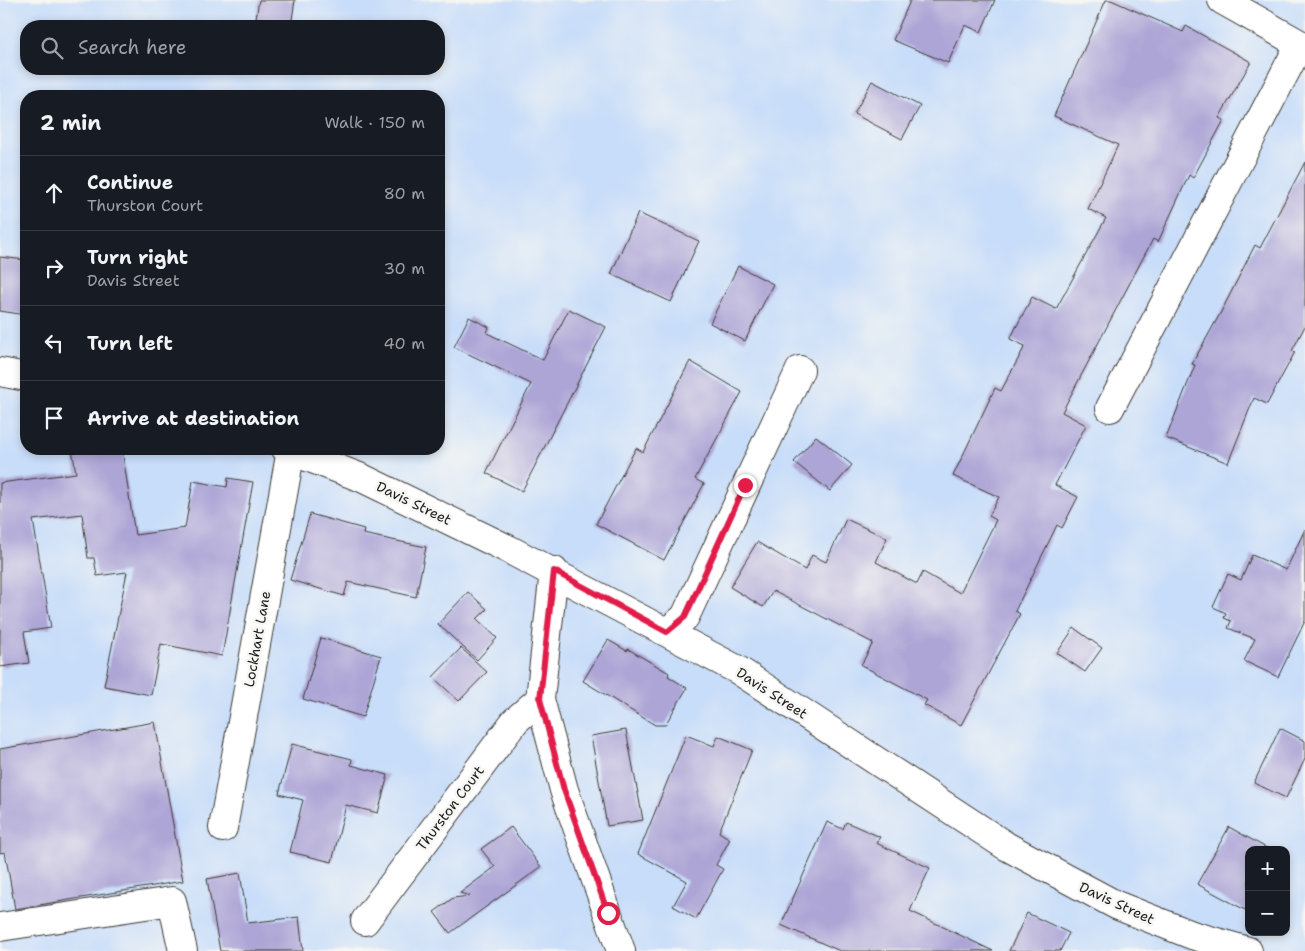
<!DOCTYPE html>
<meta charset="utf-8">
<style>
:root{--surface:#171b24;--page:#20242c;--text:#f1f3f6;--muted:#9ea1a6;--line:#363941}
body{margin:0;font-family:"Shantell Sans",sans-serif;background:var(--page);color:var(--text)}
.controls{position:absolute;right:15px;bottom:15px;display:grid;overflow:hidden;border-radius:10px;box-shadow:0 2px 8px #0003}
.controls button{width:45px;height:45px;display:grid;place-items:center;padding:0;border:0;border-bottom:1px solid var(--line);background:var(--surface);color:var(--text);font:25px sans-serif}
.stop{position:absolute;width:15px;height:15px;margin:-11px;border:4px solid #e11d48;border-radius:50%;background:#fff}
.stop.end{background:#e11d48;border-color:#fff;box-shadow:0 1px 5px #0008}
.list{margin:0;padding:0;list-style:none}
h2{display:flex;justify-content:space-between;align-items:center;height:65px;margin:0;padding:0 20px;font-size:21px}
h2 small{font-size:16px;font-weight:400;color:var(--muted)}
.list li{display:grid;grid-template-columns:32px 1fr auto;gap:15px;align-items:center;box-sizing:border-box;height:75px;padding:0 20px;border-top:1px solid var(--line)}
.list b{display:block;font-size:19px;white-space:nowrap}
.list p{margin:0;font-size:16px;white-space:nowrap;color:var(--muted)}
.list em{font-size:16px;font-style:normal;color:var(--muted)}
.icon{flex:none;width:28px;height:28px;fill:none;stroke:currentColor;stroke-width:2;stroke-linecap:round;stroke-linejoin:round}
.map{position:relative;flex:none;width:1305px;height:951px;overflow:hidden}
.search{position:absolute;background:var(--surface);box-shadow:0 2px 8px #0003;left:20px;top:20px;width:425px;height:55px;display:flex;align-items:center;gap:12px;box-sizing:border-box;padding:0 18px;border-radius:20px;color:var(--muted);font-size:19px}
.panel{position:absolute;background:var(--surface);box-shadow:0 2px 8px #0003;left:20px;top:90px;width:425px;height:365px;border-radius:20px}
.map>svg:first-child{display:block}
.built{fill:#c8ddf9;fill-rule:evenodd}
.building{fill:#ada5d6}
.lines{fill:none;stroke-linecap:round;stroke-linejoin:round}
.minor-casing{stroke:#3b3934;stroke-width:30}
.minor{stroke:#fff;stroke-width:28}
.route{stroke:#e11d48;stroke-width:6}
.labels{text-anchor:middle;stroke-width:5;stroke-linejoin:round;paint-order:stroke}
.street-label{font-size:14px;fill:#1c1c1c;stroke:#f6f6f2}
</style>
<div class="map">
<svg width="1305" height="951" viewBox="0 0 1305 951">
<rect width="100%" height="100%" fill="#f6f6f2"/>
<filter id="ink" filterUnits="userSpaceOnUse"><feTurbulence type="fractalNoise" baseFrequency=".02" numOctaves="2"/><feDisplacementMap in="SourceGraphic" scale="10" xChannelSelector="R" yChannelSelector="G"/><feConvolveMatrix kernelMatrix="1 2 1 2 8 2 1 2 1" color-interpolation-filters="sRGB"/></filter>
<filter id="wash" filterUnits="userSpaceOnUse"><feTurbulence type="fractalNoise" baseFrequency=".0096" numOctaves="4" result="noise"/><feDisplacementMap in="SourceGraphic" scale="20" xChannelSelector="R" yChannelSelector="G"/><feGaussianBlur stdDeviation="1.12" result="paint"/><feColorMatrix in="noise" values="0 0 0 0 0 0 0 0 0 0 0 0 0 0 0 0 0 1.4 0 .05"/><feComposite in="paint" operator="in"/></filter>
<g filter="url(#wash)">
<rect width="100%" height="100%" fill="#ecddb9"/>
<path class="built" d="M 0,0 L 1305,0 L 1305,951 L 0,951 ZM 26,26 L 439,26 L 439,69 L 26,69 ZM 26,96 L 439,96 L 439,449 L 26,449 ZM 1249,850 L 1286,850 L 1286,932 L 1249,932 Z"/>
<g id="blocks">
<path class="building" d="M 259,0 L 295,0 L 291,26 L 255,24 Z
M 908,0 L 995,0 L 981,32 L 965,25 L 948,63 L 893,40 L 910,1 Z
M 1106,0 L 1111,0 L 1183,32 L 1186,26 L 1251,62 L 1219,118 L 1224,120 L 1193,178 L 1189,175 L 1158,242 L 1153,239 L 1062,412 L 1086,425 L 1055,485 L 1078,497 L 1062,528 L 1057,525 L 1015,611 L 1020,614 L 961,725 L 924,705 L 927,700 L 861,665 L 873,643 L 773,591 L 763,607 L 730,587 L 757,542 L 805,570 L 812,555 L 826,562 L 846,519 L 887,538 L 876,562 L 917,584 L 923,572 L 960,593 L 996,520 L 989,516 L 999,497 L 953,476 L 995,388 L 1001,391 L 1025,346 L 1010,339 L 1032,297 L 1056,309 L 1106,218 L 1088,209 L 1118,145 L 1054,116 Z
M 872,81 L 920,106 L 902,139 L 854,114 Z
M 1305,162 L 1305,326 L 1292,351 L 1295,352 L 1267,404 L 1254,398 L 1228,463 L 1166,438 L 1195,365 L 1192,364 L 1221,312 L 1255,245 L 1260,248 Z
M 638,213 L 699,241 L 671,302 L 611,274 Z
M 0,257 L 26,260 L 26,315 L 0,311 Z
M 738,266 L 773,284 L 745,341 L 710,323 Z
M 569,309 L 606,327 L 522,491 L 486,473 L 531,384 L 454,347 L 469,317 L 489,327 L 487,333 L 543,360 Z
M 690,361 L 742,392 L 695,479 L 704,484 L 664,560 L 596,524 L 636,448 L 643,452 Z
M 816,436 L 852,465 L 830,491 L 794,462 Z
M 72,449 L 122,449 L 135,535 L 185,528 L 193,481 L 227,487 L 228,478 L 253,482 L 222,656 L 161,644 L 151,695 L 104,686 L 127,572 L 97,576 L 94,558 L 88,558 L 82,514 L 33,520 L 51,628 L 24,632 L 29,663 L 0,667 L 0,483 L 76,473 Z
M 310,514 L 364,529 L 363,534 L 426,547 L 416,597 L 348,582 L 344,596 L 290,580 Z
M 1305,529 L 1305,621 L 1278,677 L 1244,661 L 1255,639 L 1228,628 L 1231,621 L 1224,618 L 1226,613 L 1213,607 L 1228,574 L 1241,580 L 1252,555 L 1286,570 Z
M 468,592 L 487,609 L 477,619 L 497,638 L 477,660 L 438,624 Z
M 1074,628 L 1102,648 L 1085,672 L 1057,653 Z
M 321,638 L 381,656 L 363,717 L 303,699 Z
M 608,640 L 627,651 L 628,649 L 669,673 L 668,676 L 687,688 L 665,725 L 655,725 L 583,681 Z
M 461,648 L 487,672 L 459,701 L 433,677 Z
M 155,722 L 183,881 L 15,909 L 5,852 L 0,853 L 0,749 Z
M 1280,728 L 1305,741 L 1305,759 L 1286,798 L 1254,783 Z
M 626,730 L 643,820 L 607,826 L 591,736 Z
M 686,735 L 714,746 L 718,736 L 752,750 L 719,832 L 730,839 L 716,865 L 723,869 L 696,919 L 673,906 L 687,881 L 638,854 Z
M 292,744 L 352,759 L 351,765 L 388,775 L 378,813 L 346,805 L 332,862 L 290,852 L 303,800 L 279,794 Z
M 827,822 L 843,829 L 846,822 L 880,837 L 876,843 L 930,868 L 910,911 L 993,951 L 840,951 L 781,925 Z
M 511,827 L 541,867 L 450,933 L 434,912 L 453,898 L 470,896 L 460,893 L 495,867 L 481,849 Z
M 1229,827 L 1270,850 L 1249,850 L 1249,904 L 1245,910 L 1197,884 Z
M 240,873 L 248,923 L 299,917 L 303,951 L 220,951 L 207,879 Z
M 1027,913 L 1069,933 L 1060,951 L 1009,951 Z"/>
</g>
</g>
<g filter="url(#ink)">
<use href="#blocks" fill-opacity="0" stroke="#3b3934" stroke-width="1"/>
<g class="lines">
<g class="minor-casing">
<path id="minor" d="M 1222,0 L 1305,47
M 0,372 L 26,377
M 1110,408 L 1300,44
M 286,449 L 362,478 L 508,549 L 738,670 L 1006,846 L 1116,905 L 1192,935 L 1248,951
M 554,571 L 540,699 L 564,790 L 621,951
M 667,632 L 685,617 L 800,370
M 223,828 L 291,450
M 365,921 L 515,721 L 540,699
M 0,927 L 172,901 L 183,951"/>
</g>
<use href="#minor" class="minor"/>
</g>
</g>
<g class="lines" filter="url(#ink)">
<path class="route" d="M 608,913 L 564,790 L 540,699 L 554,571 L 667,632 L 685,617 L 745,485"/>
</g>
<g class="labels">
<g class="street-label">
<text transform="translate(414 503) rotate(26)" y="5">Davis Street</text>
<text transform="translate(257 639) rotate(-80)" y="5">Lockhart Lane</text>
<text transform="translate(772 693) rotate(33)" y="5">Davis Street</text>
<text transform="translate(450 808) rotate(-53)" y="5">Thurston Court</text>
<text transform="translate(1117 903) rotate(25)" y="5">Davis Street</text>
</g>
</g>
</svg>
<div class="controls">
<button>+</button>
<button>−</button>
</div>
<div class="stop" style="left:608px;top:913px"></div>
<div class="stop end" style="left:745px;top:485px"></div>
<div class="search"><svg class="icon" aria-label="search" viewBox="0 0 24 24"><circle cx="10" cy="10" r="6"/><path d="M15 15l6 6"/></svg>Search here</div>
<section class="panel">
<h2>2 min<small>Walk · 150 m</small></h2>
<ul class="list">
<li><svg class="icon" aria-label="ahead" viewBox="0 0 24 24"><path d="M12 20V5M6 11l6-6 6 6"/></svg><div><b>Continue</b><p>Thurston Court</p></div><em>80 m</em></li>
<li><svg class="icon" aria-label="right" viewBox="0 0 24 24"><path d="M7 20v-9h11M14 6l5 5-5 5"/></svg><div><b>Turn right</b><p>Davis Street</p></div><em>30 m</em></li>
<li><svg class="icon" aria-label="left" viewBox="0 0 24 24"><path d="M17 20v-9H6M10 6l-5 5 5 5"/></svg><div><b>Turn left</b></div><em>40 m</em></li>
<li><svg class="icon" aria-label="arrive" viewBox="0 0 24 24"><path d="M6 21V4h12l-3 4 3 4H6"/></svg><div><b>Arrive at destination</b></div></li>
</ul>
</section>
</div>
